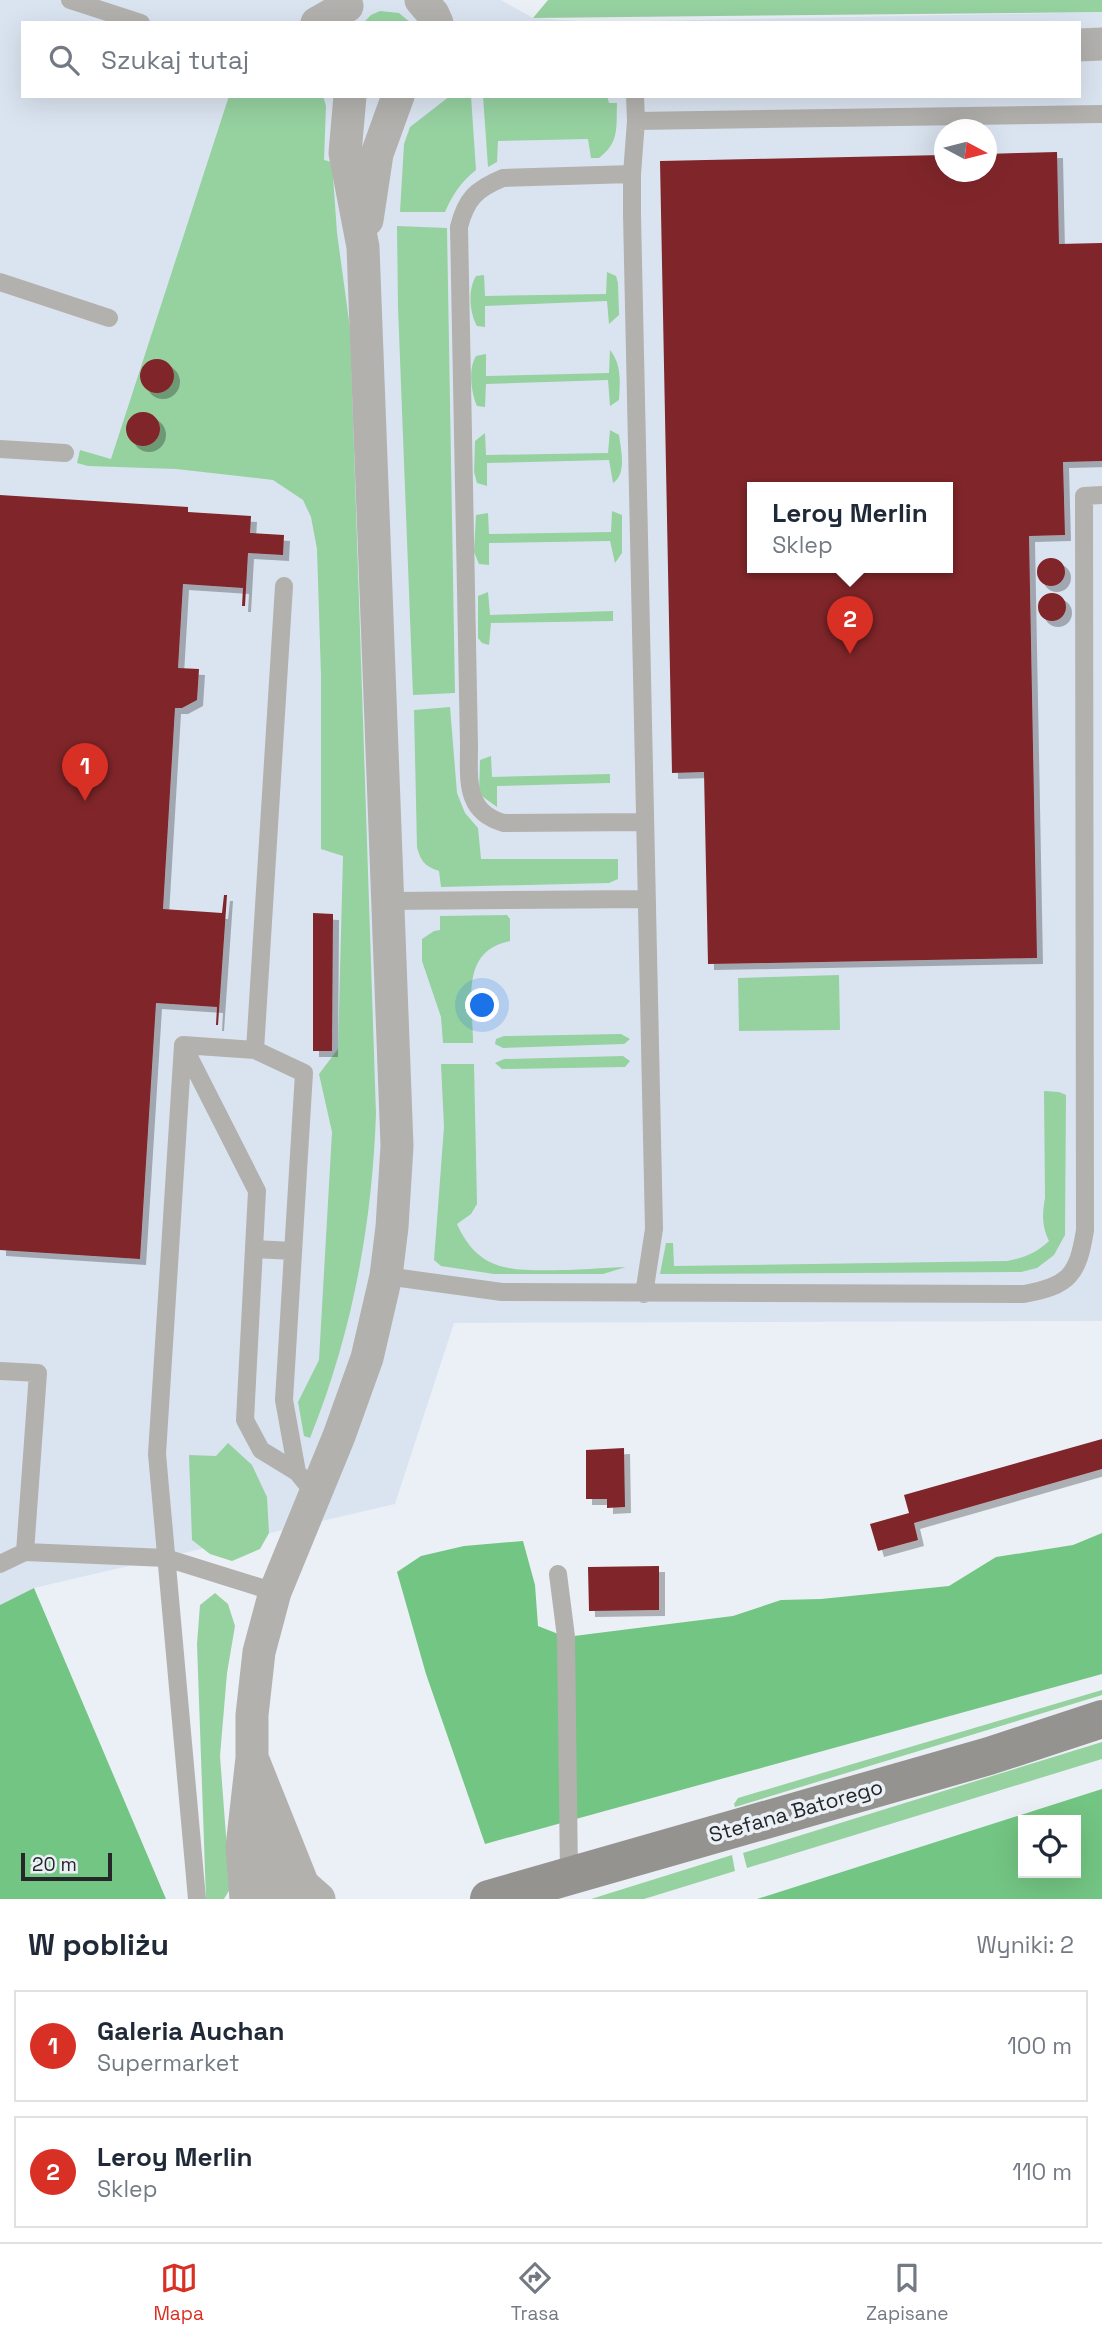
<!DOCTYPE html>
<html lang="pl">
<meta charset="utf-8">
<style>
:root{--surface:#fff;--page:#f2f2f3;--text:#1f2937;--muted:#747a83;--line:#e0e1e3;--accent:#d93025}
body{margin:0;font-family:"Space Grotesk",sans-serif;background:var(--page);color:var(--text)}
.controls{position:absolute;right:21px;bottom:21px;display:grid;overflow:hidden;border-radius:0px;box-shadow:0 7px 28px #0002}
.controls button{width:63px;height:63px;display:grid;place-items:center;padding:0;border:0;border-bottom:2px solid var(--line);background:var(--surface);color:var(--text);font:35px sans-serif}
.compass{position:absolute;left:934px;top:119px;width:63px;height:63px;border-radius:50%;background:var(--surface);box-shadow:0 7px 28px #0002;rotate:97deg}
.scale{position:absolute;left:21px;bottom:18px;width:91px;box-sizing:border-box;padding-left:7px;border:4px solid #252729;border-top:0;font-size:19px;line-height:24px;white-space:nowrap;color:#252729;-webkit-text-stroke:5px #ebf0f6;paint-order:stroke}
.you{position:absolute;left:483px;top:1006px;width:24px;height:24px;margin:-18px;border:5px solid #fff;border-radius:50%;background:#1a73e8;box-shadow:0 0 0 10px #1a73e833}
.badge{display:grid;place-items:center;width:46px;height:46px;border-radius:50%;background:var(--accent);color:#fff;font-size:23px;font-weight:700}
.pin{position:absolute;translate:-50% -58px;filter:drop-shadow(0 2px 4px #0008)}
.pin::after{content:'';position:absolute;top:37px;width:24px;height:21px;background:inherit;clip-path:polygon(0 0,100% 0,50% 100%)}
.popup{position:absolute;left:747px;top:482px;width:206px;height:91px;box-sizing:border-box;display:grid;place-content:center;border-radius:0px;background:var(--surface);filter:drop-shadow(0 2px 5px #0005);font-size:23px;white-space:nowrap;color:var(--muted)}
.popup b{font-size:26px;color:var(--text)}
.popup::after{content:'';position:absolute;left:50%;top:100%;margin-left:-14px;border:14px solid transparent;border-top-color:var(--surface)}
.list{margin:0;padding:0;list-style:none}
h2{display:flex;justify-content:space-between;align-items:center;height:91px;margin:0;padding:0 28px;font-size:30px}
h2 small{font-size:23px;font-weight:400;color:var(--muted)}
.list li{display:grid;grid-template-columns:46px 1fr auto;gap:21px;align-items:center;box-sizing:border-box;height:112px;margin:0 14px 14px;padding:0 14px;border:2px solid var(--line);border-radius:0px}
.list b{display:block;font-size:26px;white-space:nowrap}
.list p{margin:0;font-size:23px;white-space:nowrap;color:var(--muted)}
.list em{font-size:23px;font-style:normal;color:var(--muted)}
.icon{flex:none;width:38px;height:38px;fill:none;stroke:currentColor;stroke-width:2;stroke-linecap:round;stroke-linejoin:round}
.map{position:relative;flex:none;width:1102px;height:1899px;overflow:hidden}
.search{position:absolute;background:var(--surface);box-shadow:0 7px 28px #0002;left:21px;right:21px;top:21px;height:77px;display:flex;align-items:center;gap:18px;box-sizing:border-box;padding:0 24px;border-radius:0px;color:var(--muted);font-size:26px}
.sheet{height:343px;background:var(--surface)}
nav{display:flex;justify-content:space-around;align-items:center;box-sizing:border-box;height:98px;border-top:2px solid var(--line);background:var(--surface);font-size:19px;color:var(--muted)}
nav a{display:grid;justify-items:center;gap:4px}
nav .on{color:var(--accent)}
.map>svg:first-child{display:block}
.built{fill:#dae4f0;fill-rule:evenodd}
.green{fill:#96d1a0}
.forest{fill:#73c583;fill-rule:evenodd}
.building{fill:#802529;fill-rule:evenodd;filter:url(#shadow)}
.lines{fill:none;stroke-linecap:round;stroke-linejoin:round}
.lane{stroke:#b2b1ae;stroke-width:18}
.street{stroke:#b2b1ae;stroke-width:33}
.secondary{stroke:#94938f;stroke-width:38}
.labels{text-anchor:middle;stroke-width:7;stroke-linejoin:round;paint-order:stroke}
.street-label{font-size:21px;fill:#252729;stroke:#ebf0f6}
</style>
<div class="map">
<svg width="1102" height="1899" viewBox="0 0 1102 1899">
<defs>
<filter id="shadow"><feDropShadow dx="6" dy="6" stdDeviation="0" flood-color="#0004"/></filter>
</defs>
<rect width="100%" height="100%" fill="#ebf0f6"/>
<path class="built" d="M 0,0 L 501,0 L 533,18 L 592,22 L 1102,12 L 1102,1321 L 454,1323 L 395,1504 L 34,1588 L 0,1605 ZM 23,23 L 1079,23 L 1079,96 L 23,96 ZM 944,130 L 986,130 L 986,172 L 944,172 ZM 752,488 L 948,488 L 948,568 L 752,568 Z"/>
<path class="green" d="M 548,0 L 1102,0 L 1102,12 L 533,18 Z
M 380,11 L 399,13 L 411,23 L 363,23 L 371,15 Z
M 229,96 L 323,96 L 326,106 L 324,160 L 332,162 L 337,233 L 350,328 L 376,1114 C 372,1226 352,1334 310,1438 L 304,1436 L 298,1402 L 319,1360 L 332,1132 L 319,1074 L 338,1049 L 343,856 L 321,849 L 321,676 L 317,549 L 311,517 L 303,500 L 273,480 L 176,469 L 88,466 L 77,463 L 80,450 L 111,459 Z
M 450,96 L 471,96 L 476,170 C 461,182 453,194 445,212 L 400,212 L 404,144 L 410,127 Z
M 483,96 L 607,96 L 609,103 L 617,103 C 616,127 620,142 599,158 L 591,158 L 588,139 L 498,141 L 497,162 L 488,167 Z
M 397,226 L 447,228 L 455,693 L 413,695 L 398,307 Z
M 607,272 L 616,276 L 618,283 L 619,315 L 609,324 L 607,301 L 485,306 L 485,327 L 477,326 C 469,312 468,289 476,276 L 484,275 L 485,296 L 606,294 Z
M 610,350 C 622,365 620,382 619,400 L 610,406 L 608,380 L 486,384 L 485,407 L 477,406 C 471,392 468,369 476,356 L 486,354 L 486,376 L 609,373 Z
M 610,430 L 619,435 C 621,450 627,474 613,483 L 609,460 L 487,463 L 487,486 L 477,483 L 474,472 L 475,441 L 485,433 L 486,455 L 608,453 Z
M 612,511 L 622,515 L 622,553 L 615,563 L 610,541 L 489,543 L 489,565 L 479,564 L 474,552 L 476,515 L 488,513 L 489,534 L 611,532 Z
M 488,592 L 490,615 L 613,611 L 613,621 L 491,623 L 489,645 L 482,643 L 478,638 L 478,596 Z
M 450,707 L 457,793 L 465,813 L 478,828 L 481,859 L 618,859 L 618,879 L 609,883 L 441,887 L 439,871 C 425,866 421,862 417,847 L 414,710 Z
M 491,756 L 492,777 L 610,774 L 610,783 L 497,786 L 497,807 L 479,794 L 480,760 Z
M 507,915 L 510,919 L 510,941 C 459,951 473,1003 473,1043 L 443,1043 L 441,1017 L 422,961 L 422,939 L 434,931 L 440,930 L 440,916 Z
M 839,975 L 840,1030 L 739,1031 L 738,978 Z
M 621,1034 L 630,1039 L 624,1044 L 503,1048 L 495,1044 L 496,1039 L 504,1036 Z
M 623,1056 L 630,1061 L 625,1067 L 502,1069 L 495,1063 L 504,1059 Z
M 441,1064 L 474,1064 L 477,1204 L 471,1214 L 457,1224 C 465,1242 477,1258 497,1265 C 522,1275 596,1268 626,1267 L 603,1274 L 494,1274 L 441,1266 L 434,1260 L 444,1127 Z
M 1044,1091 L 1059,1092 L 1066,1095 L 1065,1235 L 1054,1255 L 1037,1268 L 1021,1272 L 660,1274 L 666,1243 L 673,1243 L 674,1266 L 1007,1261 C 1024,1258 1036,1253 1049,1241 C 1042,1226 1042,1215 1045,1198 Z
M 228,1443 L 252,1465 L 267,1497 L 269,1533 L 260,1549 L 232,1561 L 210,1554 L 192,1540 L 189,1455 L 216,1456 Z
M 215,1593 L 228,1604 L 235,1626 L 227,1673 L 220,1756 L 230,1889 L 224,1899 L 206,1899 L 197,1644 L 200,1605 Z
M 1102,1690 L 1102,1695 L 735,1807 L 734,1804 L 738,1798 Z
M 1102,1742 L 1102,1759 L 747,1868 L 743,1853 Z
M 732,1855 L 735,1871 L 644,1899 L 591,1899 Z"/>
<path class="forest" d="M 1102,1533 L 1102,1674 L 485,1844 L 426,1674 L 397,1572 L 421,1556 L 464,1546 L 523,1541 L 535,1585 L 538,1626 L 566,1637 L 733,1616 L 781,1600 L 821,1599 L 949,1586 L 996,1557 L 1073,1545 Z
M 34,1588 L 166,1899 L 0,1899 L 0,1605 Z
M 1102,1789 L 1102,1899 L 757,1899 ZM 1023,1820 L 1076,1820 L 1076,1873 L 1023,1873 Z"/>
<path class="building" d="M 1057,152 L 1059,244 L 1102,243 L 1102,461 L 1063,462 L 1065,535 L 1029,536 L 1037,958 L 708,964 L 704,772 L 672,773 L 660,161 L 944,155 L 944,172 L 986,172 L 986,154 ZM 752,488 L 948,488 L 948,568 L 752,568 Z
M140 376a17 17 0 1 1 34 0a17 17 0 1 1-34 0Z
M126 429a17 17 0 1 1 34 0a17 17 0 1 1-34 0Z
M 0,495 L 188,507 L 188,512 L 251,516 L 250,533 L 284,535 L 283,555 L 248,553 L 245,606 L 242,606 L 243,588 L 183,584 L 178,668 L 199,669 L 197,700 L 182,708 L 175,708 L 163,909 L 222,913 L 224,895 L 227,895 L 218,1025 L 216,1025 L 217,1007 L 156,1003 L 140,1259 L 0,1250 Z
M1037 572a14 14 0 1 1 28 0a14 14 0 1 1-28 0Z
M1038 607a14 14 0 1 1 28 0a14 14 0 1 1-28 0Z
M 313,913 L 333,914 L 332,1051 L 313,1051 Z
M 1102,1439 L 1102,1469 L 914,1523 L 918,1540 L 878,1551 L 870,1524 L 909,1513 L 904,1495 Z
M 624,1448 L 625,1507 L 607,1508 L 607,1499 L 586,1499 L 586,1450 Z
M 659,1566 L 659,1610 L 589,1611 L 588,1567 Z"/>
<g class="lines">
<path class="lane" d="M 70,0 L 141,23
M 635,96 L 636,121 L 1102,114
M 636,121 L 632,174 L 632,215 L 654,1229 L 644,1294
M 632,174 L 503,178 C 476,189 466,199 459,227 L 469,745 C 469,779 464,812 504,823 L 645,822
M 0,282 L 109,318
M 0,449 L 65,453
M 388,901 L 647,899
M 183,1045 L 257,1191 L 245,1420 L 261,1450 L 297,1472 L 315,1494
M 255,1050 L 304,1073 L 284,1400 L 297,1472
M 254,1249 L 293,1251
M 386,1276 L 502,1292 L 1024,1294 C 1069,1286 1078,1275 1085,1230 L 1084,496 L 1102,495
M 0,1371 L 38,1373 L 25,1552 L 0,1564
M 25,1552 L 166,1558 L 275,1592
M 558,1574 L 566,1637 L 569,1875
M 197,1899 L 157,1454 L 183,1045 L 255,1050 L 284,586"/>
<path class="street" d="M 421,0 L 433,14 L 437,23
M 317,23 L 347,6
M 1079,45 L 1102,44
M 367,220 L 377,154 L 398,96
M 253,1760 L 303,1885 L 319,1899
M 261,1823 L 265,1847 L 279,1899
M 246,1899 L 242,1847 L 252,1758 L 252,1715 L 259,1652 L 275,1592 L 339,1436 L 367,1358 L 386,1276 L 392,1227 L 397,1146 L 363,247 L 345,153 L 350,96"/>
<path class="secondary" d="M 489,1899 L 989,1756 L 1102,1719"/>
</g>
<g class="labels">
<g class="street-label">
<text transform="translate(796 1811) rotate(-16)" y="7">Stefana Batorego</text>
</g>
</g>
</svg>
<div class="controls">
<button><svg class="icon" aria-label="locate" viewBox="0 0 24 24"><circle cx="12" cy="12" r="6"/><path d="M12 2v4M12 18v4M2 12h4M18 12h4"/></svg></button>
</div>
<svg class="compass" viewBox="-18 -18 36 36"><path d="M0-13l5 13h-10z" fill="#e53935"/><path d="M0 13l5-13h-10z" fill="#747a83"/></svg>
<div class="scale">20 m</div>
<div class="you"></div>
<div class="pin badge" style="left:85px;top:801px">1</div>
<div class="pin badge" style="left:850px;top:654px">2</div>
<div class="popup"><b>Leroy Merlin</b>Sklep</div>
<div class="search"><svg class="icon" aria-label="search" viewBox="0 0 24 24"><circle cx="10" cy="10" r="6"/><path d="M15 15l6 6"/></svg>Szukaj tutaj</div>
</div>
<section class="sheet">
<h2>W pobliżu<small>Wyniki: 2</small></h2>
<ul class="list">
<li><span class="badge">1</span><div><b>Galeria Auchan</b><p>Supermarket</p></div><em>100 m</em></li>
<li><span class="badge">2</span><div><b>Leroy Merlin</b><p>Sklep</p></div><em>110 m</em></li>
</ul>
</section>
<nav>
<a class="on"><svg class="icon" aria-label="map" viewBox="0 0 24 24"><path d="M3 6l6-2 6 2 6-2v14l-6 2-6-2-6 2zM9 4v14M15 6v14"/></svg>Mapa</a>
<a><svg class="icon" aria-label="directions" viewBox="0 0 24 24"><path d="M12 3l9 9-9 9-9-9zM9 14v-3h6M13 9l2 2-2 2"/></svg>Trasa</a>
<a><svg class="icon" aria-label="saved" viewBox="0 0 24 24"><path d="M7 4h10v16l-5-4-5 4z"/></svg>Zapisane</a>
</nav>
